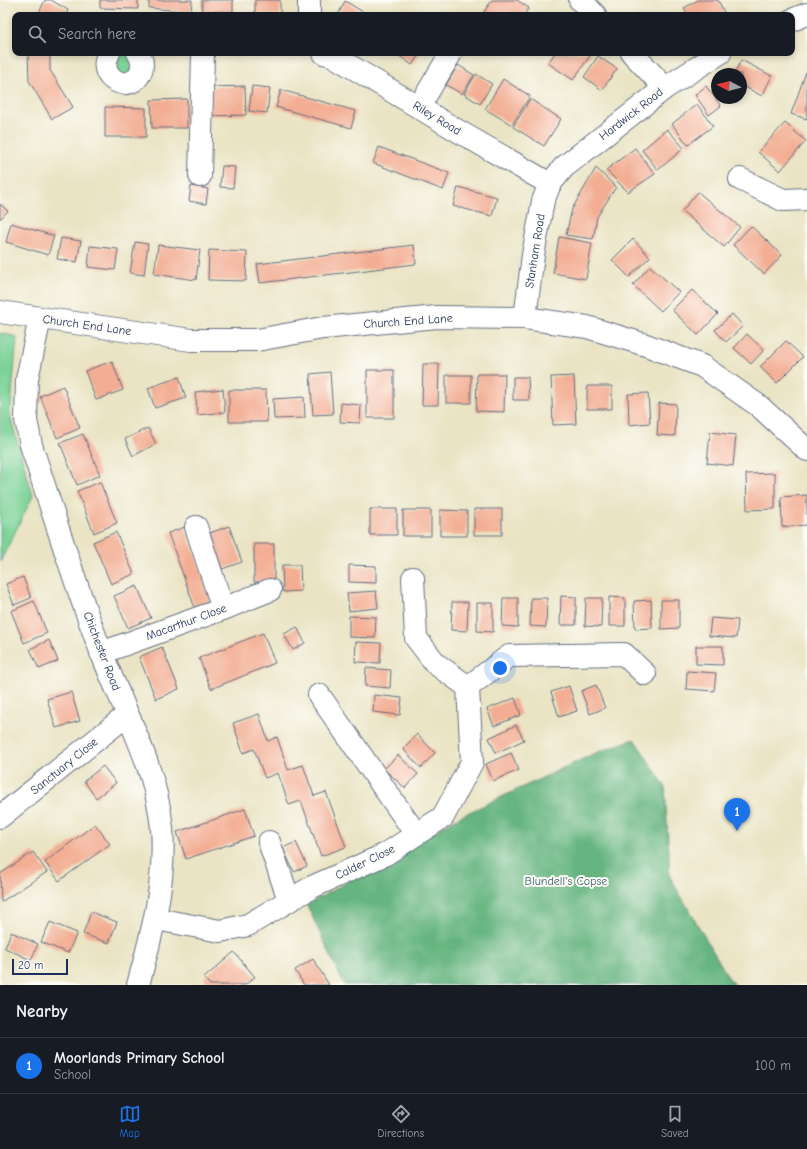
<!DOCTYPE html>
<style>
:root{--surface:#171b24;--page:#242831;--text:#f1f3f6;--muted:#9ea1a6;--line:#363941;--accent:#1a73e8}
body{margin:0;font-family:"Comic Neue",sans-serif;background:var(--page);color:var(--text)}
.compass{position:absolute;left:711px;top:68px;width:36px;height:36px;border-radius:50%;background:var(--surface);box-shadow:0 2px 6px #0003;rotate:277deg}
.scale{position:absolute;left:12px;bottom:10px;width:56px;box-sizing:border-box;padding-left:4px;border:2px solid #1b2f5e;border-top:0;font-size:11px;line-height:14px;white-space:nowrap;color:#1b2f5e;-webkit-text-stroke:3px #fdfcf7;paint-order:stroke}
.you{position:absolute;left:500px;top:668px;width:14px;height:14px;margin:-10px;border:3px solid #fff;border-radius:50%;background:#1a73e8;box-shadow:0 0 0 6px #1a73e833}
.badge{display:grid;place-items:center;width:26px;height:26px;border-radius:50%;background:var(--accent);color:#fff;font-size:13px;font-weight:700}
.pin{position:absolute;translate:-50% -33px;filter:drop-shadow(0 1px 2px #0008)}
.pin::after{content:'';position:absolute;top:21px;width:14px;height:12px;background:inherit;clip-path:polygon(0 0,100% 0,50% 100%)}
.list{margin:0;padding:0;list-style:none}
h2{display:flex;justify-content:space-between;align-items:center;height:52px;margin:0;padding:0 16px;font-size:17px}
h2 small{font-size:13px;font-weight:400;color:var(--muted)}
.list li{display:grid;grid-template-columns:26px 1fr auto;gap:12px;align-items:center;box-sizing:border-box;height:56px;padding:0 16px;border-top:1px solid var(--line)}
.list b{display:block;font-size:15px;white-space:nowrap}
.list p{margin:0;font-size:13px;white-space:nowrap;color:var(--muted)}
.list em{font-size:13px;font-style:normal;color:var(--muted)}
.icon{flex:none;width:22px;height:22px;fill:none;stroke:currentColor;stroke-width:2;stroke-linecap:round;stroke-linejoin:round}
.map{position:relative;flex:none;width:807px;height:985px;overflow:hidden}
.search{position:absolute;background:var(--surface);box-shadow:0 2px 6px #0003;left:12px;right:12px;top:12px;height:44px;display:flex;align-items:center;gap:10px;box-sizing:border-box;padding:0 14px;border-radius:8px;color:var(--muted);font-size:15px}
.sheet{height:108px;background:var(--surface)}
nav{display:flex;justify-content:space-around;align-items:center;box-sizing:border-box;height:56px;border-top:1px solid var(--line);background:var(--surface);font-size:11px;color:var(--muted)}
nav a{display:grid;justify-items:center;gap:2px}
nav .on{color:var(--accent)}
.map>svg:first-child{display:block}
.green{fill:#7dd397;stroke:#4c817a}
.forest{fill:#66b580;stroke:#40726f}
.building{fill:#f3ad93}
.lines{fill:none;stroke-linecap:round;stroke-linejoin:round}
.minor-casing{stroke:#636e82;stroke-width:24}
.minor{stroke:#fff;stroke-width:22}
.labels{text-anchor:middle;stroke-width:4;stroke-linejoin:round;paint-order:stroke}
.street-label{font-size:12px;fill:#1b2f5e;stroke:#fdfcf7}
.park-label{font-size:12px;fill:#38606f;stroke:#fdfcf7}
</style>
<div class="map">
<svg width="807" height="985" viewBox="0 0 807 985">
<rect width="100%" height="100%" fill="#fdfcf7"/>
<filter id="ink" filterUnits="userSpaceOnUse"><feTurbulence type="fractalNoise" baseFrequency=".025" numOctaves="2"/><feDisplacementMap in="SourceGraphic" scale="8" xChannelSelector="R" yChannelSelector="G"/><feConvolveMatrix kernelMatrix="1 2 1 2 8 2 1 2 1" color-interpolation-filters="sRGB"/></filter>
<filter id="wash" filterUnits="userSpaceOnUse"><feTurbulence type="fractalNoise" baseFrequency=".012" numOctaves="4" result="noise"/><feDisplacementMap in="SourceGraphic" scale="16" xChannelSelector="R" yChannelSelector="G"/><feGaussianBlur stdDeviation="0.9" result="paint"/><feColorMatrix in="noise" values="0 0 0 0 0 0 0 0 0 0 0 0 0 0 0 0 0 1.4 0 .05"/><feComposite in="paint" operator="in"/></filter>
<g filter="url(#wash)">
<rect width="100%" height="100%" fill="#eae4c4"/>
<path class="green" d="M 109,53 L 138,53 L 127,83 L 107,58 Z
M 0,333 L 17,337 L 10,416 L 33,496 L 0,562 Z"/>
<path class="forest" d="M 634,739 L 665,786 L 670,877 L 728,977 L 734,985 L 344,985 L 307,905 L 459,817 L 593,754 Z"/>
<g id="blocks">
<path class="building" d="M 45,0 L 51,0 L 68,10 L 66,15 L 38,15 Z
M 100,0 L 138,0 L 138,9 L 100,8 Z
M 149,0 L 192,0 L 191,12 L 149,8 Z
M 202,0 L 233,0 L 233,12 L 202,11 Z
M 255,0 L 280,0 L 280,15 L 255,15 Z
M 492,0 L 517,0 L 529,8 L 524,15 L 490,15 L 484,12 Z
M 698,0 L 718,0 L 724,12 L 719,15 L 688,15 L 684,8 Z
M 345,1 L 368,15 L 338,15 Z
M 28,53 L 50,53 L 50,70 L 73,107 L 52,119 L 29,81 Z
M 395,53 L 420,53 L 412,65 Z
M 555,53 L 592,53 L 573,80 L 548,63 Z
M 598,56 L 617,69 L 602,90 L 584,77 Z
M 741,60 L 772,76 L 762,96 L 741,85 L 741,74 L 734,74 Z
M 458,65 L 474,75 L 462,94 L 446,85 Z
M 806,72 L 807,72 L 807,119 L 791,114 Z
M 476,74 L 492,84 L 480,104 L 464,94 Z
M 503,79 L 530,96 L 512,125 L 485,109 Z
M 245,86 L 246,115 L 208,116 L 208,87 Z
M 252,86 L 270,88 L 267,113 L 249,111 Z
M 706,86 L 721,106 L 709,115 L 695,95 Z
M 281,90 L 356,111 L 351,128 L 276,107 Z
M 187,99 L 187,128 L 152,128 L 151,100 Z
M 530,99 L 561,119 L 544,146 L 513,127 Z
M 697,104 L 713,126 L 688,145 L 672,124 Z
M 105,107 L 146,108 L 146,137 L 105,137 Z
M 785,123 L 806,141 L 780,171 L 758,152 Z
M 667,129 L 684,148 L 658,170 L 642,150 Z
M 379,147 L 449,173 L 443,190 L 373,163 Z
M 635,148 L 655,174 L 628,192 L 606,170 Z
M 222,166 L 235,167 L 233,188 L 220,187 Z
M 596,168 L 616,187 L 597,217 L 593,239 L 566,235 L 572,209 Z
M 191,186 L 208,189 L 206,204 L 189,201 Z
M 458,187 L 497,197 L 492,216 L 453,206 Z
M 698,192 L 740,227 L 724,247 L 682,211 Z
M 0,204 L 8,211 L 0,219 Z
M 11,223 L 54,236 L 48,255 L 6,242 Z
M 751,226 L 782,255 L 764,274 L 733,245 Z
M 559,237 L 592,243 L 586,279 L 553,273 Z
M 61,238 L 81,241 L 77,262 L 57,259 Z
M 633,239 L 650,257 L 629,277 L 612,260 Z
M 135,242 L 148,244 L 144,275 L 130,273 Z
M 158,245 L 200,250 L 196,280 L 154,274 Z
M 414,245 L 416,264 L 260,283 L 257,264 Z
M 90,246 L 118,249 L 115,270 L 88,267 Z
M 209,250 L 247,252 L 246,281 L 208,280 Z
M 650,266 L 679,292 L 661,311 L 633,285 Z
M 692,290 L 718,314 L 698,335 L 672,310 Z
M 732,314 L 743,326 L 726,342 L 715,330 Z
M 747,334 L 764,350 L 751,364 L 734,348 Z
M 786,341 L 803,357 L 777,383 L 760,367 Z
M 112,361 L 123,390 L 96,400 L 85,371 Z
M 423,364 L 439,364 L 438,405 L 422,405 Z
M 367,370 L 394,370 L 394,418 L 367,418 Z
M 330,372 L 333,414 L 313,415 L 310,374 Z
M 477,374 L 505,374 L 504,412 L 476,411 Z
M 446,375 L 471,375 L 471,403 L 446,403 Z
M 574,376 L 576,424 L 553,425 L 551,377 Z
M 179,377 L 186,398 L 155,408 L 148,388 Z
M 513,377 L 528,377 L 529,400 L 513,400 Z
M 63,386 L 80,428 L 57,438 L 40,396 Z
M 587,386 L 612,386 L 612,409 L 587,409 Z
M 223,389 L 225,412 L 198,415 L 195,392 Z
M 229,390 L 266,390 L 267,422 L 229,422 Z
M 648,393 L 650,423 L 629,425 L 628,394 Z
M 304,397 L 305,418 L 274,419 L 273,399 Z
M 341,403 L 361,405 L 360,423 L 340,422 Z
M 659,403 L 676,404 L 675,436 L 657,435 Z
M 148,428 L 156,444 L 133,456 L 125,439 Z
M 710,432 L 736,435 L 733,466 L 707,463 Z
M 83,434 L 100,475 L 77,485 L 60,443 Z
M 775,473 L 775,509 L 747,510 L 746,474 Z
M 100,482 L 117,523 L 94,533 L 77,491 Z
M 807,495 L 807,525 L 782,527 L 781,497 Z
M 370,509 L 397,509 L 397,535 L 370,535 Z
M 474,509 L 502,509 L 502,535 L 474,535 Z
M 403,510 L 431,510 L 431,536 L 403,536 Z
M 440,510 L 467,511 L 467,536 L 440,536 Z
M 229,526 L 242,562 L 222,569 L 210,533 Z
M 185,527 L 213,604 L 196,611 L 168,533 Z
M 116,532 L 134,574 L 111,584 L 93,542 Z
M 254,544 L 274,544 L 274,582 L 254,582 Z
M 282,565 L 300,565 L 301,591 L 283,592 Z
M 349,565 L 376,566 L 376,583 L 349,582 Z
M 23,577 L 31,598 L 14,605 L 6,584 Z
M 137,586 L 151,618 L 128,628 L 114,596 Z
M 376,591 L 378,608 L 349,611 L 347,593 Z
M 561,596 L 576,597 L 576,625 L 560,625 Z
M 609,597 L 625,598 L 625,626 L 609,626 Z
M 503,598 L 518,598 L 518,627 L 502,626 Z
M 531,598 L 547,598 L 546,627 L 530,626 Z
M 586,598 L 602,598 L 601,627 L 585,626 Z
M 651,600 L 652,628 L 635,629 L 634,601 Z
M 661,600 L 679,600 L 679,628 L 661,629 Z
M 34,601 L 47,633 L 24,643 L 11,611 Z
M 452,602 L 468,602 L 467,631 L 451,630 Z
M 477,603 L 493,603 L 493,632 L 477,631 Z
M 349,616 L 376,617 L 375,638 L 349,637 Z
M 711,618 L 738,620 L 736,638 L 709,636 Z
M 297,627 L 305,643 L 293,650 L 284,634 Z
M 263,633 L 275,663 L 211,689 L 199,658 Z
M 49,640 L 58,661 L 39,669 L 30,649 Z
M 356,642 L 381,643 L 380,663 L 355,662 Z
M 696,646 L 723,646 L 723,665 L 696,664 Z
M 162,647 L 179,689 L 156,699 L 139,657 Z
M 366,668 L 391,670 L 390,688 L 365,686 Z
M 687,671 L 716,673 L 714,691 L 686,689 Z
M 596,685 L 605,708 L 590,714 L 581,691 Z
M 569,686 L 577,711 L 559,717 L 551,692 Z
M 71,692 L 80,721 L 56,728 L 47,699 Z
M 374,695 L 402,698 L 400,715 L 373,712 Z
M 515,698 L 521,715 L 494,726 L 487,709 Z
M 259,714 L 268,741 L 277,737 L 288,770 L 303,765 L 314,796 L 326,792 L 346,847 L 321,856 L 301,801 L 289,805 L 278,773 L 265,778 L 254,749 L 243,753 L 233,723 Z
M 516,725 L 524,740 L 496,753 L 489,738 Z
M 417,734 L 435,753 L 421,768 L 403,749 Z
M 511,753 L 519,770 L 493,781 L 486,764 Z
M 398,755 L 418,774 L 405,788 L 384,769 Z
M 103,766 L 116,783 L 96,798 L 84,781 Z
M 245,809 L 254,836 L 186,859 L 177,832 Z
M 95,824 L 110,844 L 59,881 L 45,862 Z
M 296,842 L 307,866 L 294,872 L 283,848 Z
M 33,852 L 47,872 L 1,902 L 0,874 Z
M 91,912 L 117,922 L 109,943 L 83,934 Z
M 50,922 L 77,933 L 68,953 L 41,942 Z
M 11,932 L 38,944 L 31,960 L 5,948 Z
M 234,952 L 255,977 L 245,985 L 210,985 L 204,978 Z
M 313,959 L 329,985 L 304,985 L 295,970 Z"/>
</g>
</g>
<g filter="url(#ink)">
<use href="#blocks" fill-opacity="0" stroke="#636e82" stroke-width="1"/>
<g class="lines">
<g class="minor-casing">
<path id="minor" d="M 309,0 L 309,15
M 580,0 L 595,15
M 792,20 L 807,14
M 109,53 C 94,79 132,96 141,71 C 143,64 142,58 138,53
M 324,53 L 332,55 L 453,128 L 550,184
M 632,53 L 665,88
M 419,107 L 451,53
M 200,176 L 203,53
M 740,179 L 783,200 L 807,199
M 0,312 L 191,340 L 257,340 L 323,328 L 437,317 L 525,318 L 587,327 L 646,345 L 702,366 L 759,406 L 807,450
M 40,318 L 27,379 L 26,420 L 31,445 C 54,515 75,586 102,654 C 124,710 156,767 162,828 C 166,882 152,934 138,985
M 525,318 L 533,255 L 543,201 L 550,184 L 564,167 L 665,88 L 720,53
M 196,527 L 223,609
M 413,578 L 416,638 L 436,664 L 468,687
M 101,653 L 223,609 L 270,590
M 319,695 L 416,834
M 0,817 L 127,715
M 269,842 L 289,900
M 156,919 L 220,931 L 248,925 L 312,887 L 386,854 L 443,817 L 472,762 L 468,687 L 509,656 L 624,654 L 645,674"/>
</g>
<use href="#minor" class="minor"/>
</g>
</g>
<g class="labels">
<g class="street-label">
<text transform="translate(631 114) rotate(-38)" y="4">Hardwick Road</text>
<text transform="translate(437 118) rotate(31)" y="4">Riley Road</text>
<text transform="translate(535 251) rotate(-81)" y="4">Stanham Road</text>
<text transform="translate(408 321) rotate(-4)" y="4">Church End Lane</text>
<text transform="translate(87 325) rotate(8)" y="4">Church End Lane</text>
<text transform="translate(186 622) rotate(-20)" y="4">Macarthur Close</text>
<text transform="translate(102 651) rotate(69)" y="4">Chichester Road</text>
<text transform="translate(64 766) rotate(-39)" y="4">Sanctuary Close</text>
<text transform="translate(365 862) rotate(-26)" y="4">Calder Close</text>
</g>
<g class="park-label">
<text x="566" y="885">Blundell's Copse</text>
</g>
</g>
</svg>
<svg class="compass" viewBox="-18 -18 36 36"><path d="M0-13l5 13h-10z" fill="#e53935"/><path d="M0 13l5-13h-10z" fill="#9ea1a6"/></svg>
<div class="scale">20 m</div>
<div class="you"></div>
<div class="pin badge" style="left:737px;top:831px">1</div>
<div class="search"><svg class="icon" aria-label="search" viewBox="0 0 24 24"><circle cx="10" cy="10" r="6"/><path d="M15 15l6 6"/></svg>Search here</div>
</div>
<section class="sheet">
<h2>Nearby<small></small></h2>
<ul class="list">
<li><span class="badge">1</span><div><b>Moorlands Primary School</b><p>School</p></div><em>100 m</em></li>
</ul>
</section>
<nav>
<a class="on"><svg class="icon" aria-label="map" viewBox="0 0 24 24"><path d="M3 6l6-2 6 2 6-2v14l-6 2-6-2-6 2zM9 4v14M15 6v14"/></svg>Map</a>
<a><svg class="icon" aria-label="directions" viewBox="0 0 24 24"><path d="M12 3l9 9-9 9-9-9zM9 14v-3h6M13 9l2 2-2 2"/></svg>Directions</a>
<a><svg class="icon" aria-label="saved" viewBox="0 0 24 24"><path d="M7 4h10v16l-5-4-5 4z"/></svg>Saved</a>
</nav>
